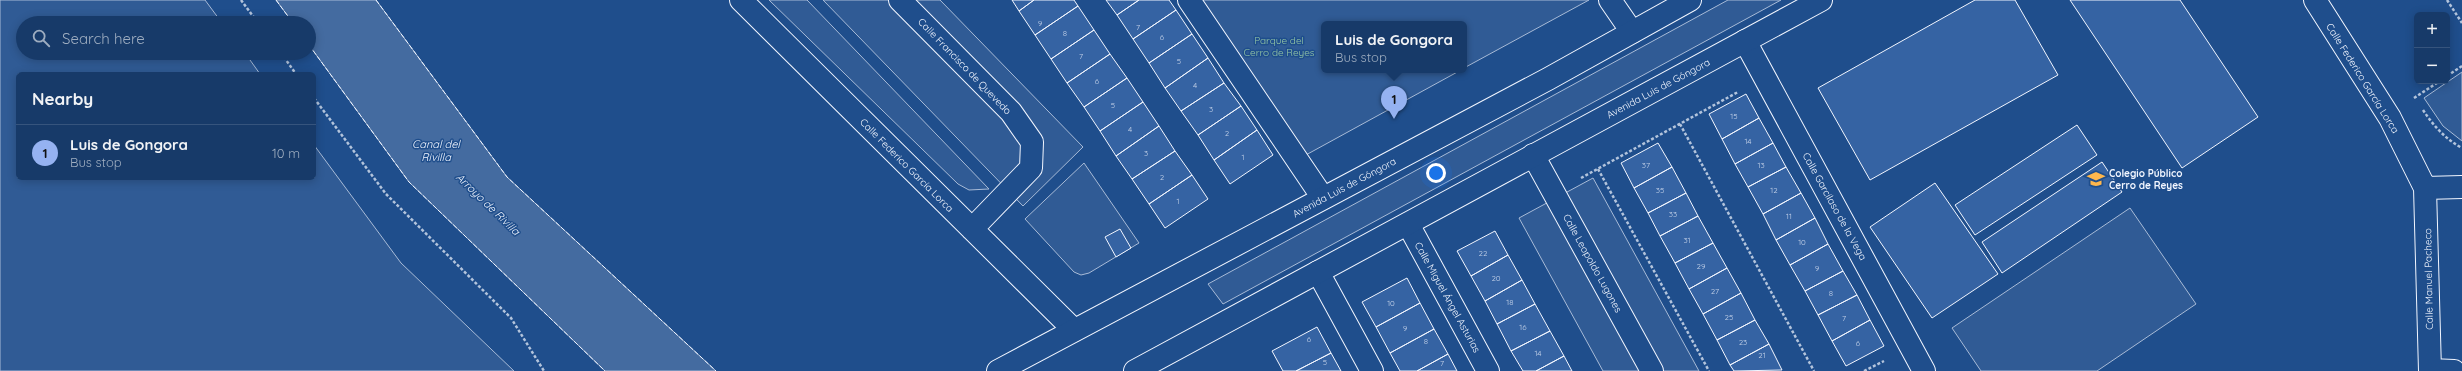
<!DOCTYPE html>
<meta charset="utf-8">
<style>
:root{--surface:#173a69;--page:#244571;--text:#f1f3f6;--muted:#9eadc0;--line:#36547d;--accent:#95b2f1}
body{margin:0;font-family:Quicksand,sans-serif;background:var(--page);color:var(--text)}
.controls{position:absolute;right:12px;top:12px;display:grid;overflow:hidden;border-radius:6px;box-shadow:0 2px 10px #0003}
.controls button{width:36px;height:36px;display:grid;place-items:center;padding:0;border:0;border-bottom:1px solid var(--line);background:var(--surface);color:var(--text);font:20px sans-serif}
.you{position:absolute;left:1436px;top:173px;width:14px;height:14px;margin:-10px;border:3px solid #fff;border-radius:50%;background:#1a73e8;box-shadow:0 0 0 6px #1a73e833}
.badge{display:grid;place-items:center;width:26px;height:26px;border-radius:50%;background:var(--accent);color:#111;font-size:13px;font-weight:700}
.pin{position:absolute;translate:-50% -33px;filter:drop-shadow(0 1px 2px #0008)}
.pin::after{content:'';position:absolute;top:21px;width:14px;height:12px;background:inherit;clip-path:polygon(0 0,100% 0,50% 100%)}
.popup{position:absolute;left:1321px;top:21px;width:146px;height:52px;box-sizing:border-box;display:grid;place-content:center;border-radius:6px;background:var(--surface);filter:drop-shadow(0 1px 3px #0005);font-size:13px;white-space:nowrap;color:var(--muted)}
.popup b{font-size:15px;color:var(--text)}
.popup::after{content:'';position:absolute;left:50%;top:100%;margin-left:-8px;border:8px solid transparent;border-top-color:var(--surface)}
.list{margin:0;padding:0;list-style:none}
h2{display:flex;justify-content:space-between;align-items:center;height:52px;margin:0;padding:0 16px;font-size:17px}
h2 small{font-size:13px;font-weight:400;color:var(--muted)}
.list li{display:grid;grid-template-columns:26px 1fr auto;gap:12px;align-items:center;box-sizing:border-box;height:56px;padding:0 16px;border-top:1px solid var(--line)}
.list b{display:block;font-size:15px;white-space:nowrap}
.list p{margin:0;font-size:13px;white-space:nowrap;color:var(--muted)}
.list em{font-size:13px;font-style:normal;color:var(--muted)}
.icon{flex:none;width:22px;height:22px;fill:none;stroke:currentColor;stroke-width:2;stroke-linecap:round;stroke-linejoin:round}
.map{position:relative;flex:none;width:2462px;height:371px;overflow:hidden}
.search{position:absolute;background:var(--surface);box-shadow:0 2px 10px #0003;left:16px;top:16px;width:300px;height:44px;display:flex;align-items:center;gap:10px;box-sizing:border-box;padding:0 14px;border-radius:22px;color:var(--muted);font-size:15px}
.panel{position:absolute;background:var(--surface);box-shadow:0 2px 10px #0003;left:16px;top:72px;width:300px;height:108px;border-radius:6px}
.map>svg:first-child{display:block}
.built{fill:#305b95;stroke:#a8bbd7}
.water{fill:#446ba0;stroke:#a8bbd7}
.building{fill:#3563a3;stroke:#f2f6ff}
.lines{fill:none;stroke-linecap:round;stroke-linejoin:round}
.minor-casing{stroke:#f2f6ff;stroke-width:24}
.major-casing{stroke:#f2f6ff;stroke-width:24}
.path{stroke:#b3c4dc;stroke-width:2.5;stroke-dasharray:3 2;stroke-linecap:butt}
.minor{stroke:#1f4e8c;stroke-width:22}
.major{stroke:#1f4e8c;stroke-width:22}
.fence{stroke:#f2f6ff;stroke-width:1;stroke-dasharray:5 2;stroke-linecap:butt}
.labels{text-anchor:middle;stroke-width:3;stroke-linejoin:round;paint-order:stroke}
.number-label{font-size:8px;fill:#c3d1e8}
.park-label{font-size:10px;fill:#97c8a6;stroke:#1f4e8c}
.street-label{font-size:10px;fill:#f2f6ff;stroke:#1f4e8c}
.poi-label{font-size:10px;font-weight:bold;fill:#f2f6ff;stroke:#1f4e8c;text-anchor:start}
.water-label{font-size:11px;font-style:italic;fill:#f2f6ff;stroke:#1f4e8c}
</style>
<div class="map">
<svg width="2462" height="371" viewBox="0 0 2462 371">
<rect width="100%" height="100%" fill="#1f4e8c"/>
<path class="built" d="M 0,0 L 205,0 L 222,23 L 23,23 L 23,53 L 245,53 L 260,74 L 18,74 L 18,178 L 314,178 L 314,145 L 401,263 L 514,371 L 0,371 Z
M 769,0 L 807,0 L 989,189 L 969,190 L 958,184 Z
M 823,0 L 940,0 L 1083,147 L 1023,206 Z
M 1194,0 L 1589,0 L 1464,68 L 1464,24 L 1324,24 L 1324,70 L 1461,70 L 1304,156 Z
M 1728,0 L 1781,0 L 1223,304 L 1208,284 Z
M 2462,72 L 2462,141 L 2443,126 L 2424,98 Z
M 1084,163 L 1139,243 L 1089,273 L 1081,275 L 1074,272 L 1025,219 Z
M 1593,178 L 1699,371 L 1603,371 L 1519,218 Z
M 2130,208 L 2196,304 L 2097,371 L 1981,371 L 1952,328 Z"/>
<path class="water" d="M 276,0 L 376,0 L 507,177 L 716,371 L 605,371 L 409,182 L 309,45 L 309,23 L 293,23 Z"/>
<path class="building" d="M 1012,0 L 1034,0 L 1019,11 Z
M 1034,0 L 1074,0 L 1078,6 L 1035,35 L 1019,11 Z
M 1106,0 L 1139,0 L 1117,15 Z
M 1139,0 L 1169,0 L 1176,10 L 1133,39 L 1117,15 Z
M 1975,0 L 2015,0 L 2058,75 L 1870,180 L 1818,88 Z
M 2070,0 L 2180,0 L 2258,117 L 2182,168 Z
M 1078,6 L 1094,30 L 1051,59 L 1035,35 Z
M 1176,10 L 1192,34 L 1149,63 L 1133,39 Z
M 1094,30 L 1110,54 L 1067,83 L 1051,59 Z
M 1192,34 L 1208,58 L 1165,88 L 1149,63 Z
M 1110,54 L 1127,78 L 1084,107 L 1067,83 Z
M 1208,58 L 1224,83 L 1181,111 L 1165,88 Z
M 1127,78 L 1143,102 L 1100,131 L 1084,107 Z
M 1224,83 L 1241,106 L 1198,135 L 1181,111 Z
M 1746,94 L 1759,118 L 1722,139 L 1709,114 Z
M 1143,102 L 1159,126 L 1116,156 L 1100,131 Z
M 1241,106 L 1257,130 L 1214,160 L 1198,135 Z
M 1759,118 L 1773,143 L 1735,164 L 1722,139 Z
M 2077,125 L 2097,155 L 1975,235 L 1955,205 Z
M 1159,126 L 1175,151 L 1132,179 L 1116,156 Z
M 1257,130 L 1273,155 L 1230,184 L 1214,160 Z
M 1658,143 L 1672,167 L 1634,188 L 1621,163 Z
M 1773,143 L 1786,167 L 1748,187 L 1735,164 Z
M 1175,151 L 1192,175 L 1149,204 L 1132,179 Z
M 2102,162 L 2122,192 L 2002,273 L 1982,242 Z
M 1672,167 L 1686,193 L 1648,213 L 1634,188 Z
M 1786,167 L 1801,193 L 1763,214 L 1748,187 Z
M 1192,175 L 1208,199 L 1165,228 L 1149,204 Z
M 1935,183 L 1998,274 L 1932,318 L 1870,227 Z
M 1686,193 L 1698,216 L 1660,236 L 1648,213 Z
M 1801,193 L 1815,218 L 1776,240 L 1763,214 Z
M 1698,216 L 1713,243 L 1675,263 L 1660,236 Z
M 1815,218 L 1828,244 L 1790,265 L 1776,240 Z
M 1120,229 L 1131,248 L 1116,257 L 1105,237 Z
M 1495,231 L 1508,255 L 1471,276 L 1457,251 Z
M 1713,243 L 1727,268 L 1689,289 L 1675,263 Z
M 1828,244 L 1843,271 L 1805,291 L 1790,265 Z
M 1508,255 L 1522,280 L 1485,301 L 1471,276 Z
M 1727,268 L 1741,293 L 1703,314 L 1689,289 Z
M 1843,271 L 1857,295 L 1818,315 L 1805,291 Z
M 1407,278 L 1420,303 L 1376,327 L 1362,302 Z
M 1522,280 L 1535,304 L 1497,324 L 1485,301 Z
M 1741,293 L 1755,320 L 1717,340 L 1703,314 Z
M 1857,295 L 1870,320 L 1832,341 L 1818,315 Z
M 1420,303 L 1434,329 L 1390,353 L 1376,327 Z
M 1535,304 L 1550,331 L 1511,351 L 1497,324 Z
M 1755,320 L 1769,344 L 1730,365 L 1717,340 Z
M 1870,320 L 1884,346 L 1846,366 L 1832,341 Z
M 1317,327 L 1331,353 L 1296,371 L 1283,371 L 1272,351 Z
M 1434,329 L 1448,354 L 1417,371 L 1400,371 L 1390,353 Z
M 1550,331 L 1564,356 L 1536,371 L 1523,371 L 1511,351 Z
M 1769,344 L 1782,370 L 1734,371 L 1730,365 Z
M 1331,353 L 1341,371 L 1296,371 Z
M 1448,354 L 1457,371 L 1417,371 Z
M 1564,356 L 1572,371 L 1536,371 Z"/>
<g class="lines">
<g class="minor-casing">
<path id="minor" d="M 741,0 L 1074,330
M 900,0 L 1011,112 L 1032,142 L 1031,168 L 972,229
M 1189,0 L 1323,198
M 1610,0 L 1632,32
M 2315,0 L 2390,118 L 2425,188 L 2462,187
M 1745,41 L 1924,371
M 1533,155 L 1652,371
M 2425,188 L 2430,371
M 1408,224 L 1488,371
M 1318,272 L 1372,371
M 2430,370 L 2454,371"/>
</g>
<g class="major-casing">
<path id="major" d="M 998,371 L 1548,79 L 1690,0
M 1135,371 L 1821,0"/>
</g>
<path class="path" d="M 241,0 L 258,23
M 2447,0 L 2462,23
M 281,53 L 296,74
M 2447,76 L 2462,66
M 314,98 L 386,194 L 511,318 L 544,371
M 2414,98 L 2440,81
M 2423,110 C 2433,125 2445,139 2462,148
M 1680,124 L 1814,371
M 1598,169 L 1709,371
M 1581,178 L 1738,92
M 1864,371 L 1884,361"/>
<use href="#minor" class="minor"/>
<use href="#major" class="major"/>
<path class="fence" d="M 276,0 L 293,23
M 376,0 L 507,177 L 716,371
M 309,45 L 409,182 L 605,371"/>
</g>
<defs>
<g id="school-bare" transform="scale(1.38)"><path d="M0-5L7-2L0 1L-7-2ZM-4 1L0 2.5L4 1V4Q0 6-4 4Z" fill="#ffb74d" stroke="#1f4e8c" stroke-width="2.5" paint-order="stroke"/></g>
</defs>
<g fill-rule="evenodd">
<use href="#school-bare" x="2096" y="179"/>
</g>
<g class="labels">
<g class="number-label">
<text x="1040" y="26">9</text>
<text x="1138" y="30">7</text>
<text x="1065" y="36">8</text>
<text x="1162" y="40">6</text>
<text x="1081" y="59">7</text>
<text x="1179" y="64">5</text>
<text x="1097" y="84">6</text>
<text x="1195" y="88">4</text>
<text x="1113" y="108">5</text>
<text x="1211" y="112">3</text>
<text x="1734" y="119">15</text>
<text x="1130" y="132">4</text>
<text x="1227" y="136">2</text>
<text x="1748" y="144">14</text>
<text x="1146" y="156">3</text>
<text x="1243" y="160">1</text>
<text x="1646" y="168">37</text>
<text x="1761" y="168">13</text>
<text x="1162" y="180">2</text>
<text x="1660" y="193">35</text>
<text x="1774" y="193">12</text>
<text x="1178" y="204">1</text>
<text x="1673" y="217">33</text>
<text x="1789" y="219">11</text>
<text x="1687" y="243">31</text>
<text x="1802" y="245">10</text>
<text x="1483" y="256">22</text>
<text x="1701" y="269">29</text>
<text x="1817" y="271">9</text>
<text x="1496" y="281">20</text>
<text x="1715" y="294">27</text>
<text x="1831" y="296">8</text>
<text x="1510" y="305">18</text>
<text x="1391" y="306">10</text>
<text x="1729" y="320">25</text>
<text x="1844" y="321">7</text>
<text x="1523" y="330">16</text>
<text x="1405" y="331">9</text>
<text x="1309" y="342">6</text>
<text x="1426" y="344">8</text>
<text x="1743" y="345">23</text>
<text x="1858" y="346">6</text>
<text x="1538" y="356">14</text>
<text x="1762" y="358">21</text>
<text x="1325" y="365">5</text>
<text x="1442" y="366">7</text>
</g>
<g class="park-label">
<text x="1279" y="44">Parque del<tspan x="1279" dy="12">Cerro de Reyes</tspan></text>
</g>
<g class="street-label">
<text transform="translate(965 66) rotate(46)" y="4">Calle Francisco de Quevedo</text>
<text transform="translate(2363 78) rotate(58)" y="4">Calle Federico García Lorca</text>
<text transform="translate(1658 88) rotate(-28)" y="4">Avenida Luis de Góngora</text>
<text transform="translate(907 165) rotate(45)" y="4">Calle Federico García Lorca</text>
<text transform="translate(1344 187) rotate(-28)" y="4">Avenida Luis de Góngora</text>
<text transform="translate(1835 206) rotate(61)" y="4">Calle Garcilaso de la Vega</text>
<text transform="translate(1593 263) rotate(61)" y="4">Calle Leopoldo Lugones</text>
<text transform="translate(2428 279) rotate(-91)" y="4">Calle Manuel Pacheco</text>
<text transform="translate(1448 297) rotate(61)" y="4">Calle Miguel Ángel Asturias</text>
</g>
<g class="poi-label">
<text x="2109" y="177">Colegio Público<tspan x="2109" dy="12">Cerro de Reyes</tspan></text>
</g>
<g class="water-label">
<text x="436" y="148">Canal del<tspan x="436" dy="13">Rivilla</tspan></text>
<text transform="translate(488 204) rotate(44)" y="4">Arroyo de Rivilla</text>
</g>
</g>
</svg>
<div class="controls">
<button>+</button>
<button>−</button>
</div>
<div class="you"></div>
<div class="pin badge" style="left:1394px;top:119px">1</div>
<div class="popup"><b>Luis de Gongora</b>Bus stop</div>
<div class="search"><svg class="icon" aria-label="search" viewBox="0 0 24 24"><circle cx="10" cy="10" r="6"/><path d="M15 15l6 6"/></svg>Search here</div>
<section class="panel">
<h2>Nearby<small></small></h2>
<ul class="list">
<li><span class="badge">1</span><div><b>Luis de Gongora</b><p>Bus stop</p></div><em>10 m</em></li>
</ul>
</section>
</div>
